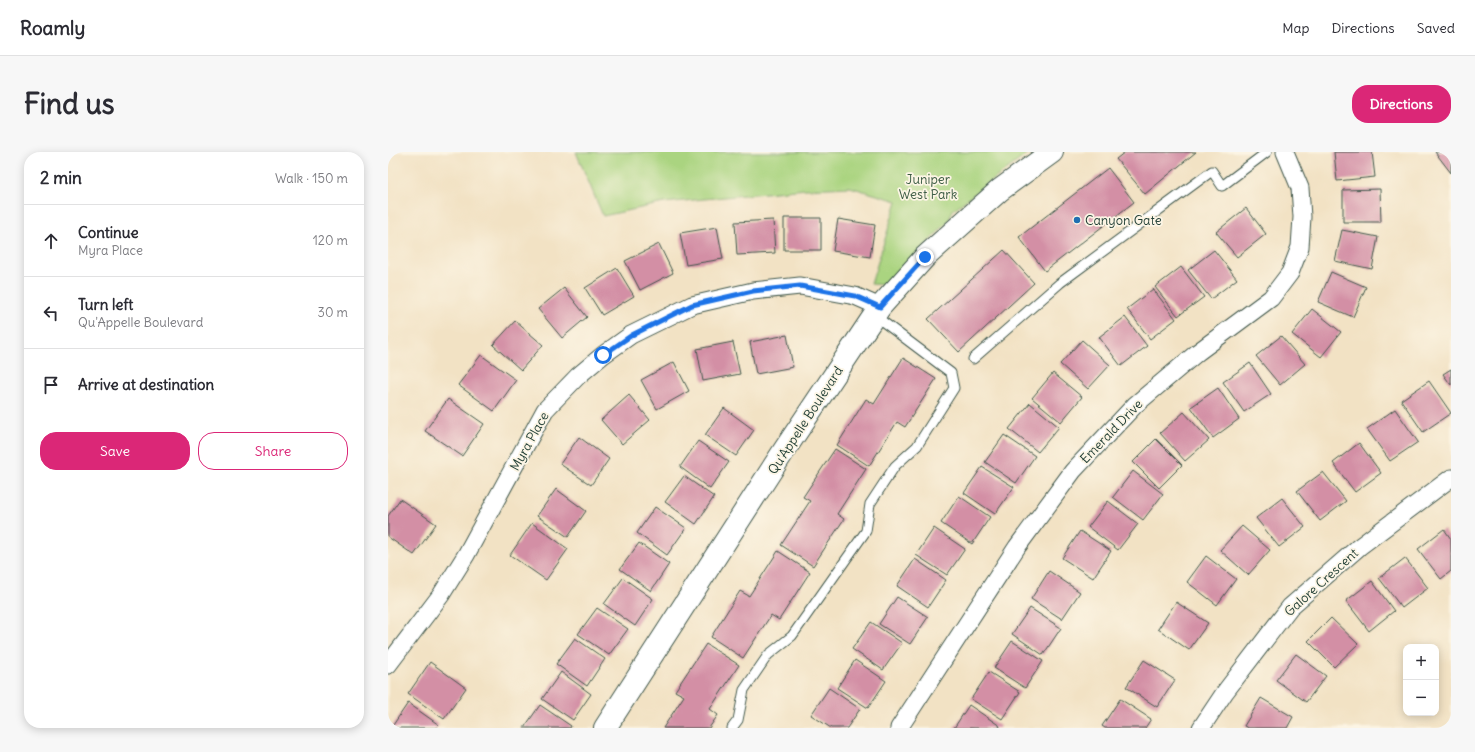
<!DOCTYPE html>
<meta charset="utf-8">
<style>
:root{--surface:#fff;--page:#f7f7f7;--text:#2b2b33;--muted:#7c7c81;--line:#e1e1e2;--accent:#db2777}
body{margin:0;font-family:Delius,sans-serif;background:var(--page);color:var(--text)}
.controls{position:absolute;right:12px;bottom:12px;display:grid;overflow:hidden;border-radius:8px;box-shadow:0 2px 10px #0003}
.controls button{width:36px;height:36px;display:grid;place-items:center;padding:0;border:0;border-bottom:1px solid var(--line);background:var(--surface);color:var(--text);font:20px sans-serif}
.stop{position:absolute;width:12px;height:12px;margin:-9px;border:3px solid #1a73e8;border-radius:50%;background:#fff}
.stop.end{background:#1a73e8;border-color:#fff;box-shadow:0 1px 4px #0008}
.list{margin:0;padding:0;list-style:none}
h2{display:flex;justify-content:space-between;align-items:center;height:52px;margin:0;padding:0 16px;font-size:17px}
h2 small{font-size:13px;font-weight:400;color:var(--muted)}
.list li{display:grid;grid-template-columns:26px 1fr auto;gap:12px;align-items:center;box-sizing:border-box;height:72px;padding:0 16px;border-top:1px solid var(--line)}
.list b{display:block;font-size:15px;white-space:nowrap}
.list p{margin:0;font-size:13px;white-space:nowrap;color:var(--muted)}
.list em{font-size:13px;font-style:normal;color:var(--muted)}
.actions{display:flex;gap:8px;padding:12px 16px}
.actions a{flex:1;padding:9px 0;border:1px solid var(--accent);border-radius:16px;text-align:center;font-size:14px;color:var(--accent)}
.actions .main{background:var(--accent);color:#fff}
.icon{flex:none;width:22px;height:22px;fill:none;stroke:currentColor;stroke-width:2;stroke-linecap:round;stroke-linejoin:round}
.map{position:relative;flex:none;width:1063px;height:576px;overflow:hidden;border-radius:16px}
header{display:flex;align-items:center;gap:24px;box-sizing:border-box;height:56px;padding:0 20px;background:var(--surface);border-bottom:1px solid var(--line)}
header strong{font-size:19px}
nav{display:flex;gap:22px;margin-inline-start:auto;font-size:14px}
.intro{display:flex;align-items:center;justify-content:space-between;box-sizing:border-box;height:96px;padding:0 24px}
h1{margin:0;font-size:28px}
.button{padding:10px 18px;border-radius:16px;background:var(--accent);color:#fff;font-size:14px;font-weight:700}
main{display:flex;gap:24px;padding:0 24px}
aside{flex:1;background:var(--surface);border-radius:16px;box-shadow:0 2px 10px #0003}
.map>svg:first-child{display:block}
.green{fill:#aad480;stroke:#64885a}
.building{fill:#d38fa5}
.lines{fill:none;stroke-linecap:round;stroke-linejoin:round}
.lane-casing{stroke:#3f564a;stroke-width:11}
.street-casing{stroke:#3f564a;stroke-width:19}
.secondary-casing{stroke:#3f564a;stroke-width:24}
.lane{stroke:#fff;stroke-width:9}
.street{stroke:#fff;stroke-width:17}
.secondary{stroke:#fff;stroke-width:22}
.route{stroke:#1a73e8;stroke-width:5}
.poi-dot{fill:#1f6fb2;stroke:#fcf5e5;stroke-width:1.5}
.labels{text-anchor:middle;stroke-width:3.5;stroke-linejoin:round;paint-order:stroke}
.park-label{font-size:13px;fill:#3b5b43;stroke:#fcf5e5}
.poi-label{font-size:13px;fill:#1f3d34;stroke:#fcf5e5;text-anchor:start}
.street-label{font-size:13px;fill:#1f3d34;stroke:#fcf5e5}
</style>
<header>
<strong>Roamly</strong>
<nav><a>Map</a><a>Directions</a><a>Saved</a></nav>
</header>
<div class="intro"><h1>Find us</h1><a class="button">Directions</a></div>
<main>
<aside>
<h2>2 min<small>Walk · 150 m</small></h2>
<ul class="list">
<li><svg class="icon" aria-label="ahead" viewBox="0 0 24 24"><path d="M12 20V5M6 11l6-6 6 6"/></svg><div><b>Continue</b><p>Myra Place</p></div><em>120 m</em></li>
<li><svg class="icon" aria-label="left" viewBox="0 0 24 24"><path d="M17 20v-9H6M10 6l-5 5 5 5"/></svg><div><b>Turn left</b><p>Qu'Appelle Boulevard</p></div><em>30 m</em></li>
<li><svg class="icon" aria-label="arrive" viewBox="0 0 24 24"><path d="M6 21V4h12l-3 4 3 4H6"/></svg><div><b>Arrive at destination</b></div></li>
</ul>
<div class="actions"><a class="main">Save</a><a>Share</a></div>
</aside>
<div class="map">
<svg width="1063" height="576" viewBox="0 0 1063 576">
<rect width="100%" height="100%" fill="#fcf5e5"/>
<filter id="ink" filterUnits="userSpaceOnUse"><feTurbulence type="fractalNoise" baseFrequency=".025" numOctaves="2"/><feDisplacementMap in="SourceGraphic" scale="8" xChannelSelector="R" yChannelSelector="G"/><feConvolveMatrix kernelMatrix="1 2 1 2 8 2 1 2 1" color-interpolation-filters="sRGB"/></filter>
<filter id="wash" filterUnits="userSpaceOnUse"><feTurbulence type="fractalNoise" baseFrequency=".012" numOctaves="4" result="noise"/><feDisplacementMap in="SourceGraphic" scale="16" xChannelSelector="R" yChannelSelector="G"/><feGaussianBlur stdDeviation="0.9" result="paint"/><feColorMatrix in="noise" values="0 0 0 0 0 0 0 0 0 0 0 0 0 0 0 0 0 1.4 0 .05"/><feComposite in="paint" operator="in"/></filter>
<g filter="url(#wash)">
<rect width="100%" height="100%" fill="#f2e2c4"/>
<path class="green" d="M 188,0 L 642,0 L 565,58 L 560,70 L 498,133 L 483,132 L 509,49 L 462,35 L 418,37 L 276,51 L 215,64 Z"/>
<g id="blocks">
<path class="building" d="M 737,0 L 808,0 L 757,42 L 728,7 Z
M 946,0 L 984,0 L 987,25 L 949,29 Z
M 1047,0 L 1063,0 L 1063,21 Z
M 720,16 L 746,50 L 657,119 L 631,85 Z
M 992,37 L 993,70 L 955,70 L 955,38 Z
M 858,56 L 878,82 L 849,105 L 828,80 Z
M 396,66 L 433,66 L 433,98 L 396,98 Z
M 450,67 L 487,73 L 482,105 L 445,99 Z
M 385,68 L 387,101 L 349,103 L 347,70 Z
M 329,75 L 335,107 L 298,113 L 292,81 Z
M 954,78 L 990,85 L 984,117 L 947,109 Z
M 271,92 L 285,121 L 252,138 L 237,109 Z
M 616,98 L 646,131 L 571,200 L 540,167 Z
M 826,98 L 849,127 L 823,147 L 800,118 Z
M 793,115 L 816,145 L 790,164 L 767,135 Z
M 229,116 L 246,144 L 214,163 L 197,136 Z
M 943,120 L 978,135 L 965,165 L 930,150 Z
M 176,136 L 199,165 L 174,186 L 150,157 Z
M 765,137 L 788,167 L 762,187 L 739,157 Z
M 924,157 L 953,180 L 933,205 L 904,182 Z
M 737,165 L 759,194 L 733,214 L 711,185 Z
M 127,169 L 155,193 L 133,218 L 105,193 Z
M 399,183 L 405,215 L 368,222 L 362,190 Z
M 893,184 L 917,212 L 892,233 L 868,204 Z
M 694,188 L 722,213 L 700,237 L 672,212 Z
M 345,190 L 352,222 L 315,229 L 309,197 Z
M 93,203 L 128,228 L 106,259 L 70,233 Z
M 515,206 L 548,227 L 517,275 L 509,270 L 481,314 L 449,293 L 478,247 L 486,252 Z
M 286,210 L 301,239 L 269,257 L 253,228 Z
M 862,211 L 883,242 L 856,260 L 835,230 Z
M 1063,217 L 1063,233 L 1055,222 Z
M 665,221 L 694,245 L 673,270 L 644,246 Z
M 1041,229 L 1063,261 L 1035,280 L 1013,248 Z
M 830,236 L 851,267 L 825,286 L 803,255 Z
M 241,243 L 262,268 L 234,292 L 213,268 Z
M 60,247 L 96,272 L 74,304 L 37,279 Z
M 642,251 L 671,275 L 650,300 L 621,277 Z
M 336,256 L 366,278 L 348,304 L 317,283 Z
M 1007,257 L 1030,290 L 1002,309 L 979,277 Z
M 796,260 L 821,288 L 797,309 L 772,281 Z
M 616,283 L 647,304 L 628,331 L 597,310 Z
M 191,285 L 221,307 L 203,333 L 172,312 Z
M 768,287 L 794,313 L 771,336 L 745,310 Z
M 310,289 L 341,310 L 322,337 L 292,315 Z
M 971,291 L 993,321 L 967,340 L 945,311 Z
M 447,297 L 478,317 L 449,362 L 456,367 L 425,414 L 393,393 L 422,349 L 415,345 Z
M 594,315 L 626,335 L 607,362 L 576,341 Z
M 745,319 L 775,342 L 755,368 L 725,345 Z
M 935,320 L 958,349 L 932,369 L 909,339 Z
M 296,324 L 326,345 L 308,372 L 277,350 Z
M 168,337 L 198,359 L 180,385 L 149,364 Z
M 571,344 L 602,365 L 584,392 L 553,371 Z
M 894,346 L 917,375 L 891,395 L 868,366 Z
M 12,347 L 48,372 L 26,403 L 0,385 L 0,364 Z
M 720,349 L 750,372 L 730,398 L 700,375 Z
M 267,355 L 298,376 L 279,403 L 249,381 Z
M 144,371 L 180,397 L 158,428 L 122,403 Z
M 854,374 L 882,398 L 860,423 L 832,398 Z
M 546,376 L 577,397 L 559,423 L 528,403 Z
M 1056,377 L 1063,387 L 1063,419 L 1053,427 L 1030,397 Z
M 692,379 L 723,399 L 705,426 L 674,406 Z
M 251,391 L 281,412 L 263,439 L 232,417 Z
M 390,399 L 422,420 L 391,468 L 383,463 L 355,506 L 323,485 L 352,439 L 361,444 Z
M 818,404 L 848,427 L 829,453 L 799,430 Z
M 1017,406 L 1040,436 L 1014,456 L 991,426 Z
M 527,407 L 558,428 L 540,455 L 509,434 Z
M 661,419 L 692,440 L 674,467 L 643,447 Z
M 235,426 L 265,447 L 247,474 L 216,452 Z
M 984,429 L 1006,459 L 981,479 L 958,449 Z
M 509,445 L 540,465 L 522,492 L 491,472 Z
M 788,450 L 820,471 L 801,498 L 770,477 Z
M 209,456 L 240,477 L 221,503 L 190,482 Z
M 642,456 L 673,476 L 655,503 L 624,482 Z
M 943,466 L 970,492 L 946,515 L 920,489 Z
M 483,470 L 514,491 L 495,518 L 464,497 Z
M 187,486 L 217,507 L 199,534 L 168,512 Z
M 624,489 L 655,509 L 637,536 L 606,516 Z
M 318,492 L 351,513 L 322,557 L 330,563 L 321,576 L 275,576 L 296,544 L 287,539 Z
M 908,502 L 938,524 L 918,550 L 888,528 Z
M 467,508 L 498,529 L 480,556 L 449,536 Z
M 756,508 L 787,528 L 769,555 L 738,535 Z
M 42,510 L 78,536 L 56,567 L 20,542 Z
M 173,520 L 203,542 L 185,568 L 154,547 Z
M 601,520 L 632,540 L 614,567 L 583,547 Z
M 441,536 L 472,557 L 459,576 L 443,576 L 423,563 Z
M 873,546 L 905,565 L 899,576 L 860,576 L 856,574 Z
M 732,547 L 763,567 L 757,576 L 717,576 L 714,574 Z
M 20,551 L 51,573 L 48,576 L 3,576 Z
M 152,553 L 183,574 L 182,576 L 136,576 Z
M 581,553 L 612,574 L 611,576 L 566,576 Z"/>
</g>
</g>
<g filter="url(#ink)">
<use href="#blocks" fill-opacity="0" stroke="#3f564a" stroke-width="1"/>
<g class="lines">
<g class="lane-casing">
<path id="lane" d="M 585,207 L 672,131 L 824,19 L 834,34 L 879,0
M 344,576 L 350,568 L 356,538 L 380,503 L 404,484 L 478,379 L 482,352 L 507,314 L 529,294 L 566,236 L 563,221 L 486,163"/>
</g>
<g class="street-casing">
<path id="street" d="M 0,513 L 53,443 L 78,403 L 157,258 L 190,224 L 215,203 L 243,183 L 304,153 L 365,139 L 412,134 L 467,144 L 492,155
M 511,576 L 629,395 L 685,319 L 747,253 L 810,200 L 883,146 L 902,121 L 912,95 L 914,65 L 912,36 L 897,0
M 813,576 L 837,540 L 902,455 L 971,395 L 1063,326"/>
</g>
<g class="secondary-casing">
<path id="secondary" d="M 217,576 L 397,297 L 492,155 L 537,105 L 612,38 L 664,0"/>
</g>
<use href="#lane" class="lane"/>
<use href="#street" class="street"/>
<use href="#secondary" class="secondary"/>
</g>
</g>
<g class="lines" filter="url(#ink)">
<path class="route" d="M 215,203 L 244,183 L 304,153 L 365,139 L 412,134 L 467,144 L 492,155 L 537,105"/>
</g>
<circle class="poi-dot" cx="689" cy="68" r="4"/>
<g class="labels">
<g class="park-label">
<text x="540" y="32">Juniper<tspan x="540" dy="15">West Park</tspan></text>
</g>
<g class="poi-label">
<text x="697" y="73">Canyon Gate</text>
</g>
<g class="street-label">
<text transform="translate(417 268) rotate(-57)" y="5">Qu'Appelle Boulevard</text>
<text transform="translate(723 279) rotate(-46)" y="5">Emerald Drive</text>
<text transform="translate(141 289) rotate(-61)" y="5">Myra Place</text>
<text transform="translate(933 430) rotate(-42)" y="5">Galore Crescent</text>
</g>
</g>
</svg>
<div class="controls">
<button>+</button>
<button>−</button>
</div>
<div class="stop" style="left:215px;top:203px"></div>
<div class="stop end" style="left:537px;top:105px"></div>
</div>
</main>
